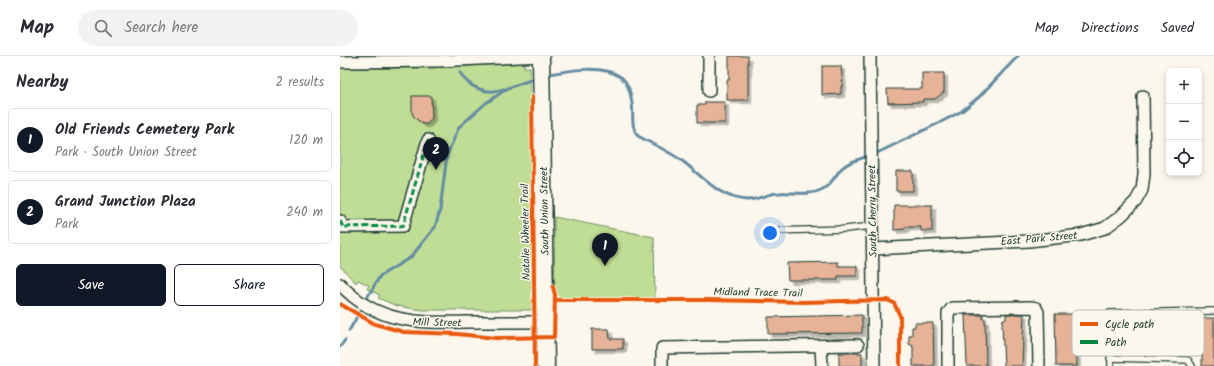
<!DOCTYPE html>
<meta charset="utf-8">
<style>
:root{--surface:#fff;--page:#f2f2f3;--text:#2b2b33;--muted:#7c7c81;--line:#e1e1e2;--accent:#111827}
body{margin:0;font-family:Kalam,sans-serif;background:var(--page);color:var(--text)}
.controls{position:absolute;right:12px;top:12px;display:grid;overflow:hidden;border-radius:6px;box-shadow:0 2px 6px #0003}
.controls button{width:36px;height:36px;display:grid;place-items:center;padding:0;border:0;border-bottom:1px solid var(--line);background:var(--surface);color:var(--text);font:20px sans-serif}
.you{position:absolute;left:430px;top:177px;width:14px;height:14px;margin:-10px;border:3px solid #fff;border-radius:50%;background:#1a73e8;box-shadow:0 0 0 6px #1a73e833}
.badge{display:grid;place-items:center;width:26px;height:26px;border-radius:50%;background:var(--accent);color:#fff;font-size:13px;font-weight:700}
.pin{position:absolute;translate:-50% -33px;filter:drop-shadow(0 1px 2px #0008)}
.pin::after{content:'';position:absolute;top:21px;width:14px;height:12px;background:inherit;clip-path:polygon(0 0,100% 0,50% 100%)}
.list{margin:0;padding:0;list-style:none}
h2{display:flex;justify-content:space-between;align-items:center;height:52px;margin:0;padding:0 16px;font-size:17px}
h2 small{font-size:13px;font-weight:400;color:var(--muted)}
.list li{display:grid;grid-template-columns:26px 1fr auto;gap:12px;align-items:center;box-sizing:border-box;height:64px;margin:0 8px 8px;padding:0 8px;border:1px solid var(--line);border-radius:6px}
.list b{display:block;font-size:15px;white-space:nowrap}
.list p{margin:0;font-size:13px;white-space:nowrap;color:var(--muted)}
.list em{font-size:13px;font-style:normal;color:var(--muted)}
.actions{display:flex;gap:8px;padding:12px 16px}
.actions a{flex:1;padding:9px 0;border:1px solid var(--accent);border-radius:6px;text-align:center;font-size:14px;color:var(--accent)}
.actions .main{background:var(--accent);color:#fff}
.icon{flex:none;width:22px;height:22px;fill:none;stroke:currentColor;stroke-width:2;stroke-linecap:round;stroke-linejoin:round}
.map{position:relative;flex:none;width:874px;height:310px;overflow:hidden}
header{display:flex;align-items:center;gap:24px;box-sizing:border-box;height:56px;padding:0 20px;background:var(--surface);border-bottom:1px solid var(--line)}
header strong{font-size:19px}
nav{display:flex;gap:22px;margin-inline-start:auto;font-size:14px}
.search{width:280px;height:36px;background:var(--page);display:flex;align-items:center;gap:10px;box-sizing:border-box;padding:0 14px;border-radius:22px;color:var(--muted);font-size:15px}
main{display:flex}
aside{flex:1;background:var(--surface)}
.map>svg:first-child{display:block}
.green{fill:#bfdd95;stroke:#6f8d64}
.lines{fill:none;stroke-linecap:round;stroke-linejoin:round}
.stream{stroke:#648ca2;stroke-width:3}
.building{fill:#e6b298;stroke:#1f3d34;filter:url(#shadow)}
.lane-casing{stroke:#1f3d34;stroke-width:8}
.street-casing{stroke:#1f3d34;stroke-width:14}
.secondary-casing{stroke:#1f3d34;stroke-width:19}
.lane{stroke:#fbf7ec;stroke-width:5.5}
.street{stroke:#fbf7ec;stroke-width:11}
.secondary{stroke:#fbf7ec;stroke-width:16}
.quiet{stroke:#00873e;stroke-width:3;stroke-dasharray:6 3;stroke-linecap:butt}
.cycleway-casing{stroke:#fbf7ec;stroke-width:6}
.cycleway{stroke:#e8590c;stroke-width:4}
.labels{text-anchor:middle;stroke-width:3;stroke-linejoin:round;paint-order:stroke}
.street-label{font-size:11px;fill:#1f3d34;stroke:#fbf7ec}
.key{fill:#fbf7ec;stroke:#b9bfb5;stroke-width:1}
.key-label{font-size:11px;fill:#1f3d34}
</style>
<header>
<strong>Map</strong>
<div class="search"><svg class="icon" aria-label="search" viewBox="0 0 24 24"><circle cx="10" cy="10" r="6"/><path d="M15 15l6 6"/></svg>Search here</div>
<nav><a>Map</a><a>Directions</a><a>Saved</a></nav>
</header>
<main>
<aside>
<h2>Nearby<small>2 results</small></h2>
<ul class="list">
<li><span class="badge">1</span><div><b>Old Friends Cemetery Park</b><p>Park · South Union Street</p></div><em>120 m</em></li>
<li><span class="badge">2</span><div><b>Grand Junction Plaza</b><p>Park</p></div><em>240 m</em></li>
</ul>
<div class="actions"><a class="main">Save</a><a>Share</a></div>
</aside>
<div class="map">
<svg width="874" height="310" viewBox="0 0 874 310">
<defs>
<filter id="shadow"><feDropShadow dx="3.5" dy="3.5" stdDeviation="0" flood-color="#0004"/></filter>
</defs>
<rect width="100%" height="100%" fill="#fbf7ec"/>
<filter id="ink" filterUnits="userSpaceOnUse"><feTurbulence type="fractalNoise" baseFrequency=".025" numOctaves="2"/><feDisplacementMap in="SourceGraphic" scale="8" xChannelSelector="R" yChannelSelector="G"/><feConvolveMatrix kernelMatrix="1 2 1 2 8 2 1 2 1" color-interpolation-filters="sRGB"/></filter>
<g filter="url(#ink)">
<path class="green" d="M 184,7 L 184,11 L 190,11 L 193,254 L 82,254 L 57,250 L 38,242 L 40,239 L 27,233 L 29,229 L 18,224 L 16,227 L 0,210 L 0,12 L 90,12 Z
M 214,161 L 314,181 L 315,243 L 215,244 Z"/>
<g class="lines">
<path class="stream" d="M 120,16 C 128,32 147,39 164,33
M 207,19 C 227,14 264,8 282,22 C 289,28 291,39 292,47 C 294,60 290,69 298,80 C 314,89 331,96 345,107 C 365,123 380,142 407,144 C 419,144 428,137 439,137 C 453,136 469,140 481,134 C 493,128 494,120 502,112 C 509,105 520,103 529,100
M 535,98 L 599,67 L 622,55 L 639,41 L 678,0
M 25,245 L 40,220 L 71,201 L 95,171 L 100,154 L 107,99 L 119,71 L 146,47 L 168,32 L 196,22
M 9,275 L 23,250
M 0,291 L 5,284"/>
</g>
<path class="building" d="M 389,0 L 408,0 L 408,44 L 387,44 L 387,24 L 389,24 Z
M 482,10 L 501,10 L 503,30 L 501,30 L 501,38 L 482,39 Z
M 582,17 L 604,17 L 604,36 L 595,43 L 583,43 L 583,46 L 548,47 L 547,33 L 582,33 Z
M 72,40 L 91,40 L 92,62 L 87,68 L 83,68 L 74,61 L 72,57 Z
M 365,46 L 385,46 L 385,67 L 357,67 L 357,49 L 365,49 Z
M 556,115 L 573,115 L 573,135 L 556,135 Z
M 554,149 L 592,149 L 592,175 L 581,175 L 581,171 L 565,171 L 565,173 L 554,174 Z
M 498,206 L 498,210 L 517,210 L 517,220 L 498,220 L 498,224 L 448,224 L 447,207 Z
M 666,258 L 684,258 L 682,310 L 664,310 L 662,269 L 663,263 L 666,263 Z
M 715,258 L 733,258 L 733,263 L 736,263 L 737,310 L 716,310 Z
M 522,259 L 522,277 L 428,278 L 428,261 Z
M 625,259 L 643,259 L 643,264 L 645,263 L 646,310 L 627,310 Z
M 853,262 L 874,262 L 874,310 L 862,310 L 862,293 L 790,294 L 790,285 L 786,285 L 786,271 L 853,270 Z
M 575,267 L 593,267 L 594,310 L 573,310 L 573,290 L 569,288 L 569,279 L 572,279 L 572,271 L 575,271 Z
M 252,273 L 269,273 L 270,283 L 283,283 L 283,293 L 252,293 Z
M 499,297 L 522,297 L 522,310 L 499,310 Z"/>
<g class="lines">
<g class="lane-casing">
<path id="lane" d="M 430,175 L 506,173 L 532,170
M 770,302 L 848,304 L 852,310
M 771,310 L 770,257 L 874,255"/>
</g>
<g class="street-casing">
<path id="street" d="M 369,0 L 369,35
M 530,0 L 534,310
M 0,6 L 98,5 L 201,0
M 0,165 L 3,171 L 63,170 L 88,84
M 533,193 L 689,185 L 741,179 L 765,172 L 781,160 L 796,145 L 802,134 L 804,118 L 803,40
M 0,228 C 37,269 82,267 132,266 C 157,266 181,266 205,266
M 481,290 L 482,310
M 322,310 L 322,292 L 518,289
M 608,310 L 608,257 L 612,252 L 691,251 L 696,252 L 698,256 L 699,310"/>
</g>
<g class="secondary-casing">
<path id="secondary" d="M 201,0 L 206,310"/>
</g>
<use href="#lane" class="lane"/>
<use href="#street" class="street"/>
<use href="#secondary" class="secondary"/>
<path class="quiet" d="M 0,165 L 3,171 L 63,170 L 88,84"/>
<g class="cycleway-casing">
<path id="cycleway" d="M 192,41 L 195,310
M 215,244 L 367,244 L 463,246 L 547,244 L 554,247 L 560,260 L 560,310
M 0,248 L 35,268 L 64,276 L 117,278 L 156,282 L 214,281 L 215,239 L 213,231"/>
</g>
<use href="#cycleway" class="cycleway"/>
</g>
</g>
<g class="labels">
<g class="street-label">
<text transform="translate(204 155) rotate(-91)" y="4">South Union Street</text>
<text transform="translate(532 155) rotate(-91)" y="4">South Cherry Street</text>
<text transform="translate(185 176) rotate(-91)" y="4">Natalie Wheeler Trail</text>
<text transform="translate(699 182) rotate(-5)" y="4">East Park Street</text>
<text transform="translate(418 236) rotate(1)" y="4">Midland Trace Trail</text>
<text transform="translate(97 266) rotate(1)" y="4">Mill Street</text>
</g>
</g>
<rect x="732" y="254" width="132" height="46" rx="6" class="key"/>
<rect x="740" y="266" width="18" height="4" fill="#e8590c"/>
<rect x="740" y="284" width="18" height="4" fill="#00873e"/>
<g class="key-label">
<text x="765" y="272">Cycle path</text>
<text x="765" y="290">Path</text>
</g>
</svg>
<div class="controls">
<button>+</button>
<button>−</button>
<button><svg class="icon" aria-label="locate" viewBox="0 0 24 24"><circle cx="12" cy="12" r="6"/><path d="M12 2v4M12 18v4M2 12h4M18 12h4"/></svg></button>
</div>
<div class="you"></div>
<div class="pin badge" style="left:265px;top:210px">1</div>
<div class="pin badge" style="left:96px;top:114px">2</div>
</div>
</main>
